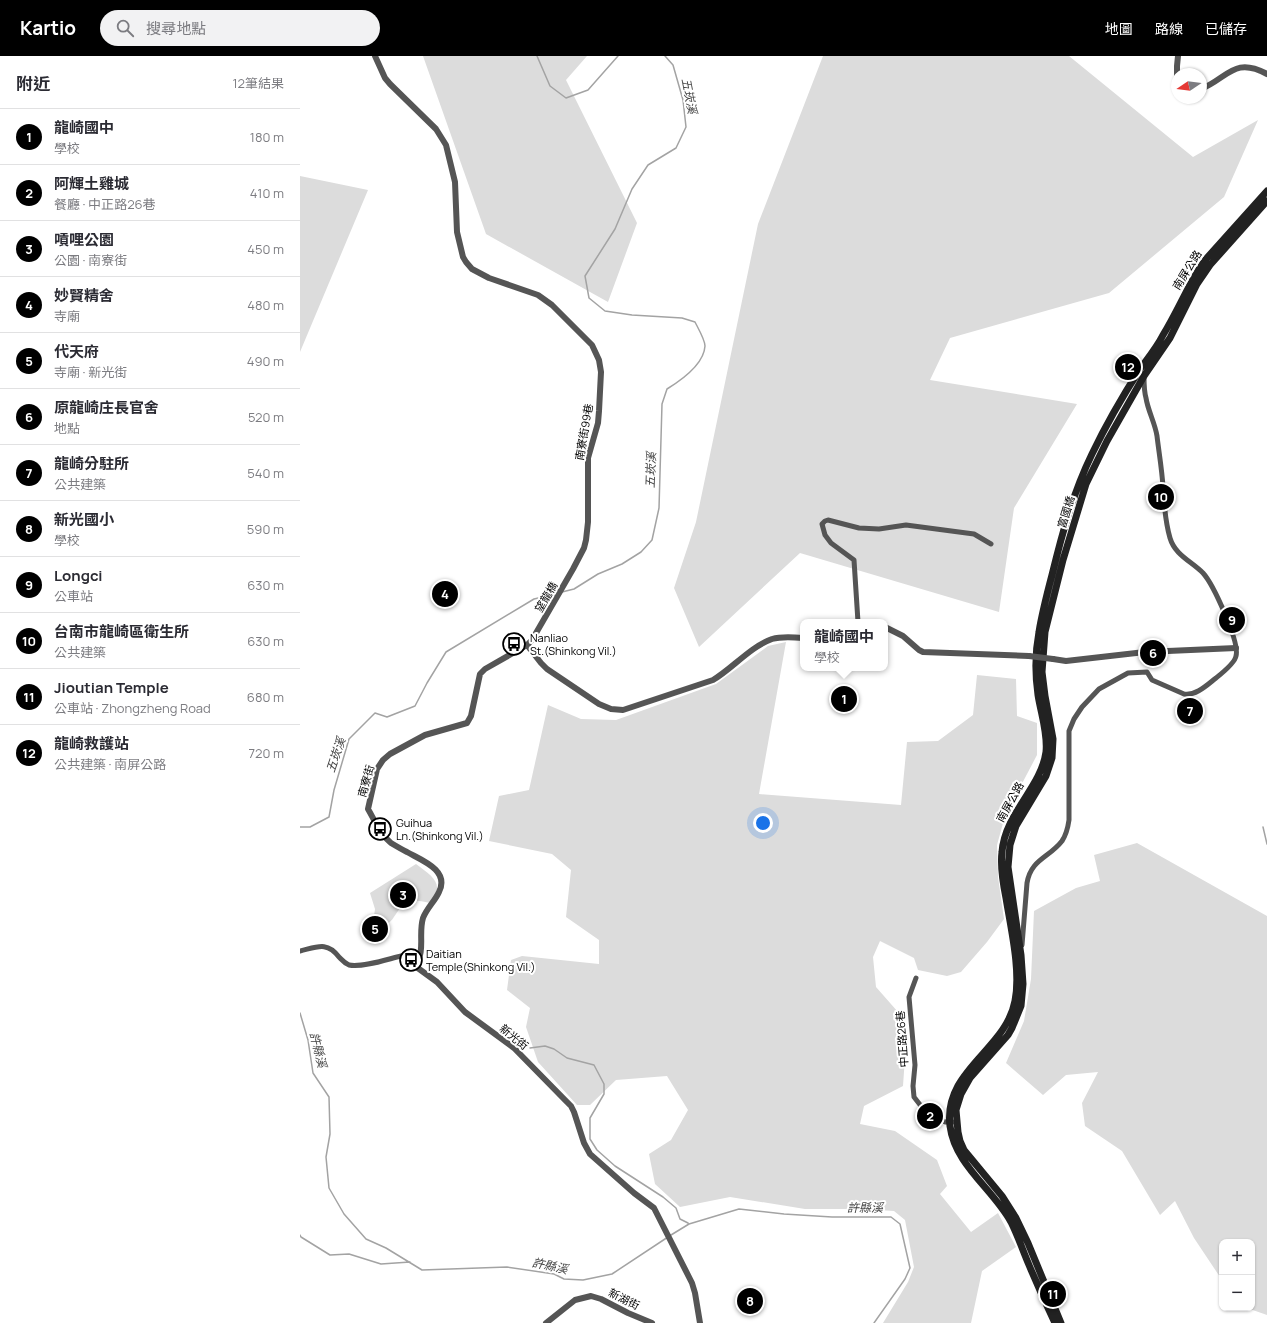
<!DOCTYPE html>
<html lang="zh-TW">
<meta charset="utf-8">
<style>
:root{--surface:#fff;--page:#f2f2f3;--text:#2b2b33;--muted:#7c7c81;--line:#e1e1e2;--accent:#000}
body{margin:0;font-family:Manrope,"Noto Sans TC",sans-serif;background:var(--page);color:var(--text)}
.controls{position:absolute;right:12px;bottom:12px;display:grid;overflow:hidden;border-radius:8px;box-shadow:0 1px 3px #0004}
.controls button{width:36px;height:36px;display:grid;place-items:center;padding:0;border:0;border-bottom:1px solid var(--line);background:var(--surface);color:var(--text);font:20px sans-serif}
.compass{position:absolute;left:871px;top:12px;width:36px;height:36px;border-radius:50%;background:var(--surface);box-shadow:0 1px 3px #0004;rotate:257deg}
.you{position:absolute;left:463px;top:767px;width:14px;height:14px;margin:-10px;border:3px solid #fff;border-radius:50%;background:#1a73e8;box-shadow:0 0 0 6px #1a73e833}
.badge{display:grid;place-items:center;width:26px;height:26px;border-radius:50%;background:var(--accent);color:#fff;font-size:13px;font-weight:700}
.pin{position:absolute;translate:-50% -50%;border:2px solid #fff;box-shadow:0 1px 4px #0006}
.popup{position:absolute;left:500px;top:563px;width:88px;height:52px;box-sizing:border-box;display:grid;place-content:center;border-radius:8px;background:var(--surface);filter:drop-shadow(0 1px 3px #0005);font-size:13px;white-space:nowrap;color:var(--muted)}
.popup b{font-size:15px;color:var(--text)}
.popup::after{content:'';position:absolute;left:50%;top:100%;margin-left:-8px;border:8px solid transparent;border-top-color:var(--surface)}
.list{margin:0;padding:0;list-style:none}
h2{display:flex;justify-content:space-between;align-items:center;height:52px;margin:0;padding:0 16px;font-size:17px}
h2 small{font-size:13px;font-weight:400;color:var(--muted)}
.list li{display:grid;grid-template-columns:26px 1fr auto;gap:12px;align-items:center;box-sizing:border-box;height:56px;padding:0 16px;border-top:1px solid var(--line)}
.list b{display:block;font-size:15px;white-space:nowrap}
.list p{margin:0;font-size:13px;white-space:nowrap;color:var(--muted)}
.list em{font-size:13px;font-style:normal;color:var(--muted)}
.icon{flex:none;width:22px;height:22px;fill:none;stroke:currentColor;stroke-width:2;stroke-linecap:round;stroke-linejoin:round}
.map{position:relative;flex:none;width:967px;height:1267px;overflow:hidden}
header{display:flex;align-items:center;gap:24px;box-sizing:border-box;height:56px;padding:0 20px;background:var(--accent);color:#fff}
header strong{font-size:19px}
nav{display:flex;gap:22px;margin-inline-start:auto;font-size:14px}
.search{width:280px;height:36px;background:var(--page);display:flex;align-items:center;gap:10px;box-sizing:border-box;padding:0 14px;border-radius:22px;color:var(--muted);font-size:15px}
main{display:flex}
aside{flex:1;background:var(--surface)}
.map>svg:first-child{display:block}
.green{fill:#dcdcdc}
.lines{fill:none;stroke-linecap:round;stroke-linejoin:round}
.stream{stroke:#a3a3a3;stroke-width:1.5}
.minor{stroke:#555;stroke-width:5}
.tertiary{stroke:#555;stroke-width:6}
.secondary{stroke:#222;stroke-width:7}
.tertiary-bridge{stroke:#555;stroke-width:6}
.labels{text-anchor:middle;stroke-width:4;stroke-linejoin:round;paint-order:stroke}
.street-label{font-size:11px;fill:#000;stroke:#fff}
.poi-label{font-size:11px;fill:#000;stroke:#fff;text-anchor:start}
.water-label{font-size:12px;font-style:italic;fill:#444;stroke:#fff}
</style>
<header>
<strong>Kartio</strong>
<div class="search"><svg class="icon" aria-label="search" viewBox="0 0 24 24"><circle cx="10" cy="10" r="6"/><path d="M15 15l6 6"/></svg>搜尋地點</div>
<nav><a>地圖</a><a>路線</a><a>已儲存</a></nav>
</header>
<main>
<aside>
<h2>附近<small>12筆結果</small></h2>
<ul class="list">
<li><span class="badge">1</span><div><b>龍崎國中</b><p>學校</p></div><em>180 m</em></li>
<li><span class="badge">2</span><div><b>阿輝土雞城</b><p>餐廳 · 中正路26巷</p></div><em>410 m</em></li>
<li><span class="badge">3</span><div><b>嗊哩公園</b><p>公園 · 南寮街</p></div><em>450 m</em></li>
<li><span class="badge">4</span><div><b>妙賢精舍</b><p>寺廟</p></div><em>480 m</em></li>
<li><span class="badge">5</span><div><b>代天府</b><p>寺廟 · 新光街</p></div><em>490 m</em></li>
<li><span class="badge">6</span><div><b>原龍崎庄長官舍</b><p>地點</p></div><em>520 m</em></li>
<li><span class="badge">7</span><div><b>龍崎分駐所</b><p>公共建築</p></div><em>540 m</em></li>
<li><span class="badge">8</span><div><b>新光國小</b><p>學校</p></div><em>590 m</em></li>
<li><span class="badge">9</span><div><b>Longci</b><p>公車站</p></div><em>630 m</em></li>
<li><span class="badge">10</span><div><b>台南市龍崎區衛生所</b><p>公共建築</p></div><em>630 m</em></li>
<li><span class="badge">11</span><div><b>Jioutian Temple</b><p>公車站 · Zhongzheng Road</p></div><em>680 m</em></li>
<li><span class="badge">12</span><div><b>龍崎救護站</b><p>公共建築 · 南屏公路</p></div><em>720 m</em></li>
</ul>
</aside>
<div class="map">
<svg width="967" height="1267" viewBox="0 0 967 1267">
<rect width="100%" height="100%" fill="#fff"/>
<path class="green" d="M 123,0 L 287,0 L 266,24 L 337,167 L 308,246 L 186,178 Z
M 523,0 L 769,0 L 893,101 L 958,64 L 924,141 L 809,237 L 650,282 L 630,324 L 777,348 L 714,452 L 699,556 L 500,497 L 399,591 L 374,532 L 396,466 L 458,168 Z
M 0,120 L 68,134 L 0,296 Z
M 486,586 L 459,738 L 601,749 L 607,686 L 638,685 L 673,659 L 677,619 L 716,623 L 717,660 L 737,667 L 737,699 L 705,760 L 697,789 L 698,821 L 704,863 L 687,886 L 661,916 L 647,920 L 618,914 L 614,902 L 580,885 L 573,901 L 576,931 L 598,956 L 605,1001 L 603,1030 L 564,1050 L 560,1068 L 595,1075 L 637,1104 L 647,1130 L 640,1138 L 671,1176 L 698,1157 L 716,1191 L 682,1215 L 671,1267 L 583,1267 L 608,1226 L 614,1211 L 605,1164 L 594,1155 L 562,1153 L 505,1153 L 430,1141 L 380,1151 L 355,1128 L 349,1098 L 371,1084 L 388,1054 L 367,1020 L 316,1024 L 290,1049 L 277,1049 L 238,1006 L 226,971 L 230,952 L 207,934 L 211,904 L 222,900 L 299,908 L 299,884 L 266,861 L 271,814 L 252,798 L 189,785 L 199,740 L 229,734 L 248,649 L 281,663 L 316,664 L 416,628 L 468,590 Z
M 837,787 L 967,860 L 967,1259 L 947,1252 L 952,1252 L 952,1186 L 922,1186 L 922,1224 L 894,1182 L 875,1145 L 860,1159 L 822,1095 L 785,1070 L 782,1047 L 798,1016 L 766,1019 L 743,1039 L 706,1007 L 724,965 L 731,923 L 734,855 L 776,832 L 800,825 L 794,799 Z
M 116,808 C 132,820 146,828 130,847 C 112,843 106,842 96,858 C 93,862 92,865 87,868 L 76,865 L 74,860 L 75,853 L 70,837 Z"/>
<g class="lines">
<path class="stream" d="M 237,0 L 250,30 L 266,42 L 288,34 L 318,0
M 262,536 L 274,533 L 298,518 L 322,508 L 341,496 L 352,484 L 359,452 L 362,348 L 367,333 C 380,325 404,308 405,290 C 405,284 398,272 395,266 L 382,262 L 332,259 L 305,255 L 289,242 L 285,220 L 315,173 L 332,133 L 348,109 L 376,92 L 386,71 L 383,44 L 373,9 L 365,0
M 0,771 L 10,771 L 29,761 L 34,734 L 49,683 L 75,657 L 87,661 L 115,650 L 127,627 L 146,596 L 234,543 L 256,538
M 963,771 L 967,788
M 0,957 L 8,984 L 13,1017 L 29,1041 L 30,1078 L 26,1101 L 29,1132 L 44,1158 L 66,1183 L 86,1192 L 122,1214 L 207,1211 L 254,1218 L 264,1223 L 283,1224 L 312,1218 L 368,1181
M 230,992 L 245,990 L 254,993 L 267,1002 L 294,1009 L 304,1028 L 304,1038 L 290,1062 L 290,1083 L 297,1094 L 315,1110 L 363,1141 L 376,1152 L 380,1163 L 388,1167
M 0,1179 L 1,1181 L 30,1199 L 49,1198 L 81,1208 L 110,1206
M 371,1179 L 389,1168 L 439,1153 L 484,1158 L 532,1161 L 591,1161 L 600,1168 L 610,1212 L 605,1223 L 574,1267"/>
<path class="minor" d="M 558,566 L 554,504 L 531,487 L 525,479 L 522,468 L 525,465 L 528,464 L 559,472 L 579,473 L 606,469 L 674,478 L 691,488
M 722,889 L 727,827 C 731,803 749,802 762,785 C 766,779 768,771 769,764 L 769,675 L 774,663 L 782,651 L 799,633 L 828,617 L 847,616 L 852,624 L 884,638 C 896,640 907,629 916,622 C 921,618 935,607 936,600 C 940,586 913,528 903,517 C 891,505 875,499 870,482 C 865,465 864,449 863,431 C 862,414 859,397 857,380 C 855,367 848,355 846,342 C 844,335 844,328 844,321
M 0,895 C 17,891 27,885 39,901 C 42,904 44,907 49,909 C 62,912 88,903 101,900 L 115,910
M 616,922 L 609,941 L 615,1009 L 613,1030 L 614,1041 L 621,1050 L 645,1066 L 653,1066"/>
<path class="tertiary" d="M 75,0 L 85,22 L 90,28 L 136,73 L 146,89 L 155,126 L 157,176 L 163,201 L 166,206 L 172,213 L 189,222 L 238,239 L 252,249 L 292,289 L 299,304 L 301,316 L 299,355 L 298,367 L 288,402 L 288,466 L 286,484 L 284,492 L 273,513 L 232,584 L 227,589 L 185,613 L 180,618 L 171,660 L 167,667 L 125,679 L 90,698 L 83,704 L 77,713 L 68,753 C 75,765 80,778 91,787 C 96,790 101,793 107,796 C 121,804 150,814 139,836 C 135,845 127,852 123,862 C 118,879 126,895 115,910 L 137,926 L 165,956 L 214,992 L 266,1045 L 271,1050 L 274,1056 L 284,1087 L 290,1098 L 334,1137 L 354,1152 L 392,1227 L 395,1237 L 400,1267
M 877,18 L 877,10 L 878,0
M 901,33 C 928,22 934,0 967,18
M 585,571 L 603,580 L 619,594 L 623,596 L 729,600
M 227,589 L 241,607 L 247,613 L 299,648 L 311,653 L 323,654 L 413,624 C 433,612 450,591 472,583 C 482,580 493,581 503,582
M 753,603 L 766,605 L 845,596 L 936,592
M 246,1267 L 275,1244 L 291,1240 L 301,1243 L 328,1257 L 352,1267"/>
<path class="secondary" d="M 755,1267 C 746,1248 737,1228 729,1209 C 723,1195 718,1180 711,1166 C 693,1133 655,1109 650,1070 C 643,1014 706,994 715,945 C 721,915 711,873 706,842 C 703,827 700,811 702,796 C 705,757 741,732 746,696 C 748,677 741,658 738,639 C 735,618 735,597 739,576 C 742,557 747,538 752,519 C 762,478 773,437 792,398 C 805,371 824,338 840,313 C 848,302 857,291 863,279 C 876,258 886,234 899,213 L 906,203 L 967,135
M 761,1267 L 728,1187 L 716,1162 L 702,1140 L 664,1094 L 660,1085 L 658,1076 L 656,1054 L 661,1038 L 670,1022 L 708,979 L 712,972 L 721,950 L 723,928 L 721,899 L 708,811 L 710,789 L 716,770 L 746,720 L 752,702 L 753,683 L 745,640 L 742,616 L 745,576 L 763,504 L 786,428 L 807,385 L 844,320 L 870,282 L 897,228 L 910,209 L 967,145"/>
<path class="tertiary-bridge" d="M 729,600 L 753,603"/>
</g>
<defs>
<g id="bus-ring" transform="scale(1.15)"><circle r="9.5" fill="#fff" stroke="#000" stroke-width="1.5"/><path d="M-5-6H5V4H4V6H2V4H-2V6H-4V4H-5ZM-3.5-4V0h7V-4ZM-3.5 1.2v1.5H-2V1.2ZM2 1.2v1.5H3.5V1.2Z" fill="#000"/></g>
</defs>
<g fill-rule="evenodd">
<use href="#bus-ring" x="214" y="588"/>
<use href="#bus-ring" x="80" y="773"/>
<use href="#bus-ring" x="111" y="904"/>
</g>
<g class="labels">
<g class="street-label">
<text transform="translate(887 214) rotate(-58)" y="4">南屏公路</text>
<text transform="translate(284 376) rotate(-80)" y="4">南寮街99巷</text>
<text transform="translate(766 456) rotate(-73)" y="4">富國橋</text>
<text transform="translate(246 541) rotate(-60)" y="4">望龍橋</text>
<text transform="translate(66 725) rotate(-74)" y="4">南寮街</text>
<text transform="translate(710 746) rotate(-61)" y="4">南屏公路</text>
<text transform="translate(214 981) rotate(39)" y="4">新光街</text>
<text transform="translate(602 983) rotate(-94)" y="4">中正路26巷</text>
<text transform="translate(324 1243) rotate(26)" y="4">新湖街</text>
</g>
<g class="poi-label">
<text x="230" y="586">Nanliao<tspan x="230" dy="13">St.(Shinkong Vil.)</tspan></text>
<text x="96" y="771">Guihua<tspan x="96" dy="13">Ln.(Shinkong Vil.)</tspan></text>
<text x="126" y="902">Daitian<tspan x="126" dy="13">Temple(Shinkong Vil.)</tspan></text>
</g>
<g class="water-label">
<text transform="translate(389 40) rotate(79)" y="4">五崁溪</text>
<text transform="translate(351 414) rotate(-88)" y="4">五崁溪</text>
<text transform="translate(36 699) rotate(-71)" y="4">五崁溪</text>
<text transform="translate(18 994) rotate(76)" y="4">許縣溪</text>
<text x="565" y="1156">許縣溪</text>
<text transform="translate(250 1210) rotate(12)" y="4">許縣溪</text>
</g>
</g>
</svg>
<div class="controls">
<button>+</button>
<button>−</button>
</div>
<svg class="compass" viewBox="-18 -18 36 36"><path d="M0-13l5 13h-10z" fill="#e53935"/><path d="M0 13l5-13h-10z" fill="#7c7c81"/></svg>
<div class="you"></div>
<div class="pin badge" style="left:544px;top:643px">1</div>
<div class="popup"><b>龍崎國中</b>學校</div>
<div class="pin badge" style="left:630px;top:1060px">2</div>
<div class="pin badge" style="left:103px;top:839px">3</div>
<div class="pin badge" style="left:145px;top:538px">4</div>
<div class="pin badge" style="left:75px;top:873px">5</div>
<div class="pin badge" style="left:853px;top:597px">6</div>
<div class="pin badge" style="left:890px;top:655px">7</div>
<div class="pin badge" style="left:450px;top:1245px">8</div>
<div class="pin badge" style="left:932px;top:564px">9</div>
<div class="pin badge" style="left:861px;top:441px">10</div>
<div class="pin badge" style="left:753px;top:1238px">11</div>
<div class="pin badge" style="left:828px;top:311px">12</div>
</div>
</main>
